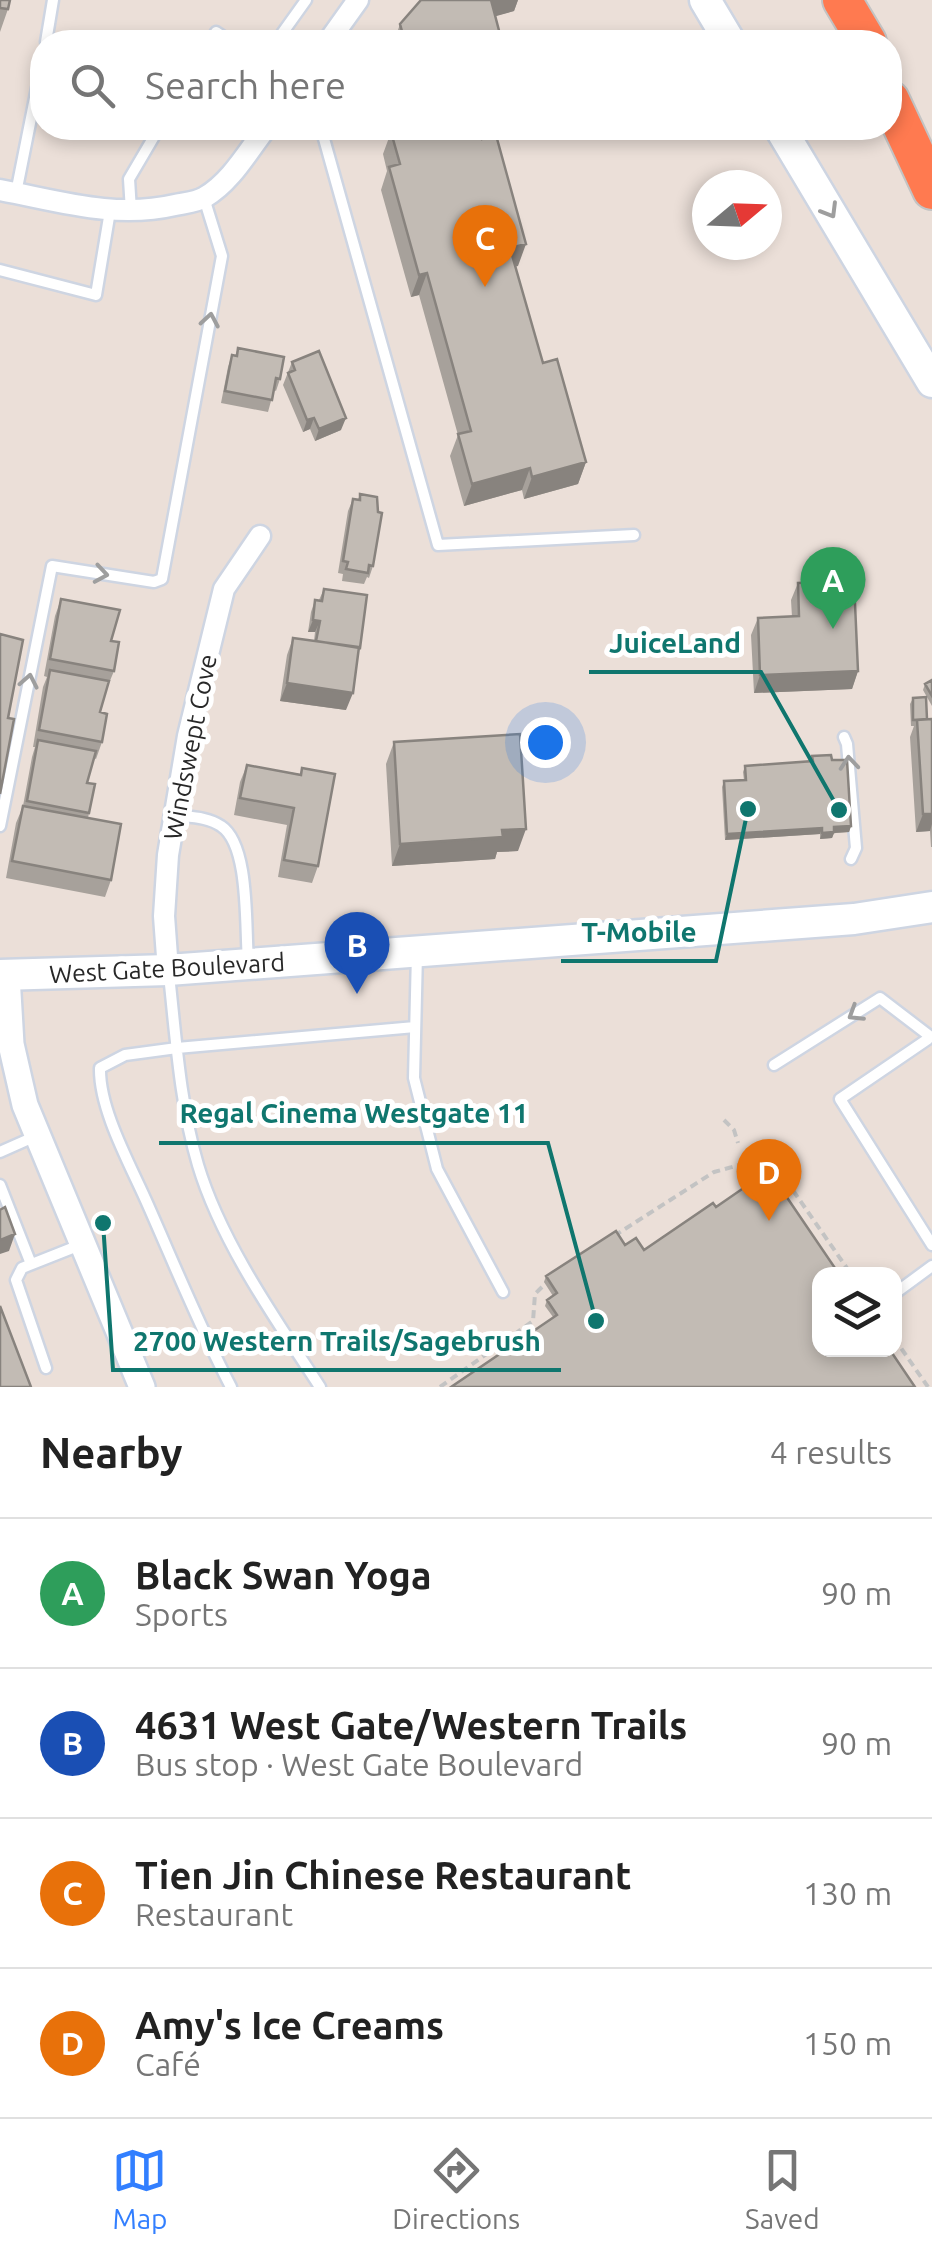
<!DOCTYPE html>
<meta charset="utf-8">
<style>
:root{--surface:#fff;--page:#f6f6f6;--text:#222;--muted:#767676;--line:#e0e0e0;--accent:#327fff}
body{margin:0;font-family:Ubuntu,sans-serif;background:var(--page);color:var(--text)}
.controls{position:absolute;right:30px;bottom:30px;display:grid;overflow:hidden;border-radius:20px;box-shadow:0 5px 15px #0003}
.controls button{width:90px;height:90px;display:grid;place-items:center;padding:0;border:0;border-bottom:2px solid var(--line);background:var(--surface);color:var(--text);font:50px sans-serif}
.compass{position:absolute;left:692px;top:170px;width:90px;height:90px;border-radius:50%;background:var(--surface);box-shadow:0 5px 15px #0003;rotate:71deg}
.you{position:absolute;left:545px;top:742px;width:35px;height:35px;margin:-25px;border:8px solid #fff;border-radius:50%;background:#1a73e8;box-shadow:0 0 0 15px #1a73e833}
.badge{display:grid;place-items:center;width:65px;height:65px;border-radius:50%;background:var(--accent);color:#fff;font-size:32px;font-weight:700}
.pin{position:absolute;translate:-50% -82px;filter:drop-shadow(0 2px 5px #0008)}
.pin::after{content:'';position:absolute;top:52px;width:35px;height:30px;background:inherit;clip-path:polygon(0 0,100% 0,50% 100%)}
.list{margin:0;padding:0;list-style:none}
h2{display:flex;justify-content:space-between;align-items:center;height:130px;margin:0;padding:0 40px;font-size:42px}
h2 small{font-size:32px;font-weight:400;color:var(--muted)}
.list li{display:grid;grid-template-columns:65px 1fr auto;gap:30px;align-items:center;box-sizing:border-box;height:150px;padding:0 40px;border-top:2px solid var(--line)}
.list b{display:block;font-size:38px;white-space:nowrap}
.list p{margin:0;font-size:32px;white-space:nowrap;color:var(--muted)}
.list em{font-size:32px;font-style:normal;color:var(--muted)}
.icon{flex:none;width:55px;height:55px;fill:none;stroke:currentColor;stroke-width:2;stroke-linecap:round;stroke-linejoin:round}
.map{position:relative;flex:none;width:932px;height:1387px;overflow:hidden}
.search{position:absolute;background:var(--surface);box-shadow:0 5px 15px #0003;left:30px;right:30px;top:30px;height:110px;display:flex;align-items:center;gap:25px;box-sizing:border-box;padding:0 35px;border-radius:40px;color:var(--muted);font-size:38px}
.sheet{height:730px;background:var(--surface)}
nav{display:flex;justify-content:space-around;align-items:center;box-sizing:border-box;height:140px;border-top:2px solid var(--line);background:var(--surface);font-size:28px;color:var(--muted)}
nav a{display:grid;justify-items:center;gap:5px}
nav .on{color:var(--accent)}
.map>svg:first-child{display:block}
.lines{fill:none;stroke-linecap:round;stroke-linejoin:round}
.service-casing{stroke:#ced5e2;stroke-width:15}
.minor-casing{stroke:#ced5e2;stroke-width:25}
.tertiary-casing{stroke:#ced5e2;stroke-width:30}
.secondary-casing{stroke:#ced5e2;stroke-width:35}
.motorway-casing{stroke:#c3c3c3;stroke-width:42}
.path{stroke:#c3c3c3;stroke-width:4;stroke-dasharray:8 5;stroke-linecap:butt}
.service{stroke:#fff;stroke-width:10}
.minor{stroke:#fff;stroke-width:20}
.tertiary{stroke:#fff;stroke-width:25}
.secondary{stroke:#fff;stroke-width:30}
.motorway{stroke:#ff7a50;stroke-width:38}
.wall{fill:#a7a19b}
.shaded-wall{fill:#88837e}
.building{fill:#c2bbb4;stroke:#88837e;stroke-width:2.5}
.oneway{stroke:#9e9e9e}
.labels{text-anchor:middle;stroke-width:10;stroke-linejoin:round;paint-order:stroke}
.street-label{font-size:25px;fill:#282828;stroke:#fff}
.leader{fill:none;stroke:#0f766e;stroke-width:4}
.callout-dot{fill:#0f766e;stroke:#fff;stroke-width:4}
.callout-label{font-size:28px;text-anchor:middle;font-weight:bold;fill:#0f766e;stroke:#fff;stroke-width:10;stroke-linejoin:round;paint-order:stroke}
</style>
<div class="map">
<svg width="932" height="1387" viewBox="0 0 932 1387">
<rect width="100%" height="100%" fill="#ebdfd8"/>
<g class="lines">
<g class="service-casing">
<path id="service" d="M 46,42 L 53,0
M 210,42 L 216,32 L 231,42
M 276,42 L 306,0
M 321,128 L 438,545 L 634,535
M 16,193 L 42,63
M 131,211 L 129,179 L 159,128
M 0,270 L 96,295 L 110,211
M 844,737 L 847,744 L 856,848 L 851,859
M 175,815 C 190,817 208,817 221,826 C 250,845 245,927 248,960
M 0,826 L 52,566 L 154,582 L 162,579 L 222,256 L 204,198
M 417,953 L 414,1078 L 437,1169 L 503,1292
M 169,975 C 176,1039 180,1104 198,1165 C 221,1242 276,1320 320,1387
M 928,1039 L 840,1099 L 932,1245
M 774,1065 L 880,998 L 931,1037
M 0,1152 L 36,1136
M 0,1185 L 31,1264
M 894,1294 L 932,1266
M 46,1368 L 16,1280 L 22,1268 L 80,1245
M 231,1387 C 200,1328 175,1266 148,1205 C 131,1166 99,1110 100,1068 L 125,1055 L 177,1048 L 415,1027"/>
</g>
<g class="minor-casing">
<path id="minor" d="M 328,42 L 358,0
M 0,190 C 59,201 115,219 175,205 C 184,203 197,202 205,197 C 231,182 248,151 266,128
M 168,970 L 164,916 L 168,855 L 188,736 L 224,589 L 260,536"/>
</g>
<g class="tertiary-casing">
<path id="tertiary" d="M 7,976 L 11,1044 L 25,1105 L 142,1387"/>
</g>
<g class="secondary-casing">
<path id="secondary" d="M 705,0 L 730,42
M 780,128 L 932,382
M 0,975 L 168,970 L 854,919 L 932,907"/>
</g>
<g class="motorway-casing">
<path id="motorway" d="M 842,0 L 867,42
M 890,100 L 932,190"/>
</g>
<path class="path" d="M 724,1120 L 734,1130 L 738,1143
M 614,1236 L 714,1172 L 739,1165 L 758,1167 L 783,1176 L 851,1274
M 894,1338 L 928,1387
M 440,1387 L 533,1321 L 535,1294 L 548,1281"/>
<use href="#service" class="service"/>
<use href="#minor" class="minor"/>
<use href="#tertiary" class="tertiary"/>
<use href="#secondary" class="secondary"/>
<use href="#motorway" class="motorway"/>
</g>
<path class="wall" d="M 0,0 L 8,9 L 0,32 Z
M 421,0 L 518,0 L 514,11 L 495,16 L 502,42 L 394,42 L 400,24 Z
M 391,132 L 485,133 L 481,134 L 518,266 L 515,266 L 543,363 L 586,462 L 578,484 L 524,499 L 522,490 L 464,506 L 450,456 L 458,435 L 419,295 L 411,297 L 381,190 L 387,171 L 383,154 Z
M 238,348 L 280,379 L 276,391 L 274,390 L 268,412 L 221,403 L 228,367 L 232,355 L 235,356 Z
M 292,362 L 341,430 L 315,441 L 310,429 L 303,432 L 283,385 Z
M 360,494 L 378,512 L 373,566 L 369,578 L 367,577 L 364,584 L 342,581 L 343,574 L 338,573 L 348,511 L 353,499 L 358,500 Z
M 798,583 L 858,671 L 852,689 L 754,693 L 751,635 L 758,618 L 792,617 L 791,600 Z
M 324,589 L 346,710 L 280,701 L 287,655 L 293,638 L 314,641 L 315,632 L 308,632 L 311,612 L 315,600 L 319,600 Z
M 61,599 L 111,641 L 114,671 L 107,688 L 100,712 L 102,742 L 96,759 L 94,758 L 87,783 L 89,813 L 88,818 L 111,880 L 105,897 L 6,878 L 16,823 L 23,806 L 32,757 L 35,747 L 33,747 L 43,687 L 47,677 L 44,676 L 55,616 Z
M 932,680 L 932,706 L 923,690 L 925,684 Z
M 913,698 L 927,719 L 932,719 L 932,847 L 931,847 L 930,831 L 916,832 L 910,737 L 914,726 L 911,726 L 910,704 Z
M 394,742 L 518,851 L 497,852 L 495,859 L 392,866 L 386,764 Z
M 812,756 L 832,760 L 851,826 L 849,832 L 834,833 L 832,838 L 820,839 L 820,834 L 725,840 L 722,787 L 724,781 L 744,780 L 743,772 L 745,766 L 810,762 Z
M 247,765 L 300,774 L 302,768 L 318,866 L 312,883 L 278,877 L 287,825 L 234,815 L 240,782 Z
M 745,1180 L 915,1387 L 553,1317 L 545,1306 L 547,1300 L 553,1296 L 544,1282 L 546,1276 L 625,1245 L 644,1250 L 716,1207 L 744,1188 L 743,1186 Z"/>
<path class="shaded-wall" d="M 489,0 L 518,0 L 514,11 L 482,20 Z
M 526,244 L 518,266 L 502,270 L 510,248 Z
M 427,273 L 419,295 L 411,297 L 419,275 Z
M 314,418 L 310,429 L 303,432 L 307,420 Z
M 346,418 L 341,430 L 315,441 L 319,429 Z
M 586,462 L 578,484 L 524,499 L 532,477 Z
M 530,468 L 522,490 L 464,506 L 472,484 Z
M 313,620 L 320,621 L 315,632 L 308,632 Z
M 858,671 L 852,689 L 754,693 L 760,675 Z
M 287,683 L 353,693 L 346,710 L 280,701 Z
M 923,814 L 932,814 L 932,824 L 930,831 L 916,832 Z
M 851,826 L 849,832 L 834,833 L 832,838 L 820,839 L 822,833 L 834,827 Z
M 822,828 L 820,834 L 725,840 L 727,834 Z
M 526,829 L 518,851 L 497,852 L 495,859 L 392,866 L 400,844 L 502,830 Z
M 15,1234 L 9,1251 L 0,1254 L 0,1240 Z"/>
<path class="building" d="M 0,0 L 10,0 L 8,9 L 0,8 Z
M 421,0 L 491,0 L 502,42 L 405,42 L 400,24 Z
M 407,128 L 479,128 L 482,139 L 496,135 L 526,244 L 510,248 L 543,363 L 557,359 L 586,462 L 532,477 L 530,468 L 472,484 L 458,434 L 471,431 L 427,273 L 419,275 L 389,167 L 400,164 L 391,132 Z
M 238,348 L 284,357 L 280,379 L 276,378 L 272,400 L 225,391 L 232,355 L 237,356 Z
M 319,351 L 346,418 L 319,429 L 314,418 L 307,420 L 288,373 L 295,370 L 292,362 Z
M 360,494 L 377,497 L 378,512 L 382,513 L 373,566 L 369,565 L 368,573 L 346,569 L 348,562 L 343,561 L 353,499 L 360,500 Z
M 854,581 L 858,671 L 760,675 L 758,618 L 799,616 L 798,583 Z
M 324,589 L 367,595 L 360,648 L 316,641 L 320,621 L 313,620 L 315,600 L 322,601 Z
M 61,599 L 120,610 L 111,641 L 119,642 L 114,671 L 50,659 Z
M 0,634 L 23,640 L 8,718 L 14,719 L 0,794 Z
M 293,638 L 359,647 L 353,693 L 287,683 Z
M 50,670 L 109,681 L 100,712 L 107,714 L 102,742 L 39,730 Z
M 932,680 L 932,696 L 925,684 Z
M 926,697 L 927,719 L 913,720 L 913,698 Z
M 932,719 L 932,814 L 923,814 L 917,720 Z
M 520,734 L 526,829 L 502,830 L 503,837 L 400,844 L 394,742 Z
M 38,740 L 96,751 L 87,783 L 95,784 L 89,813 L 27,801 Z
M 831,755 L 832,760 L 847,760 L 851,826 L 834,827 L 834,832 L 822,833 L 822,828 L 727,834 L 724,781 L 746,780 L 745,766 L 813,761 L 812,756 Z
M 247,765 L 301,775 L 302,768 L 335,774 L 318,866 L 284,860 L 294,808 L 240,798 Z
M 23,806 L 121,824 L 111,880 L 12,861 Z
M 761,1169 L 764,1174 L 769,1171 L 839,1274 L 820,1274 L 820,1350 L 890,1350 L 915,1387 L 451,1387 L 557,1315 L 547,1300 L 557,1293 L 546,1276 L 616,1231 L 625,1245 L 636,1238 L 644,1250 L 713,1203 L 716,1207 L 748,1185 L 745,1180 Z
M 5,1207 L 15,1234 L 0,1240 L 0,1210 Z
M 0,1306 L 31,1387 L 0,1387 Z"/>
<defs><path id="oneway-chevron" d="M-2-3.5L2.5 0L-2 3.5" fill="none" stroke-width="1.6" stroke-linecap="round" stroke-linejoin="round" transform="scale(2.5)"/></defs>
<g class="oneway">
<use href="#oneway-chevron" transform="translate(830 211) rotate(59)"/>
<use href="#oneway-chevron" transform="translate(210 320) rotate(-80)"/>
<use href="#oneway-chevron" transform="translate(101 574) rotate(9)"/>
<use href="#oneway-chevron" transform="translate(29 681) rotate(-79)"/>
<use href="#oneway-chevron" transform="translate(849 763) rotate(-95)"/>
<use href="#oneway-chevron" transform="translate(855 1014) rotate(148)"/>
</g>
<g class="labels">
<g class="street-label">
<text transform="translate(190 747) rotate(-79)" y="9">Windswept Cove</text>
<text transform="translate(167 968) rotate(-3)" y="9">West Gate Boulevard</text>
</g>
</g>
<path class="leader" d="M839 810L761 672H589M748 809L716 961H561M596 1321L548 1143H159M103 1223L113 1370H561"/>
<g class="callout-dot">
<circle cx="839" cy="810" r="10"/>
<circle cx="748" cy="809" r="10"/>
<circle cx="596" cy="1321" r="10"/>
<circle cx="103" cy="1223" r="10"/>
</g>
<g class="callout-label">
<text x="675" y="653">JuiceLand</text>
<text x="639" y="942">T-Mobile</text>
<text x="354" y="1123">Regal Cinema Westgate 11</text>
<text x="337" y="1351">2700 Western Trails/Sagebrush</text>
</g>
</svg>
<div class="controls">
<button><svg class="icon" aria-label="layers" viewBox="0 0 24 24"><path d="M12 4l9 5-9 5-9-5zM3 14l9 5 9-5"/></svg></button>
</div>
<svg class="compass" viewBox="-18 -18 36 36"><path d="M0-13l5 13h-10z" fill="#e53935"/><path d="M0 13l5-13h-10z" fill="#767676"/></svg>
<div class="you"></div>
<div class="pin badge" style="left:833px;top:629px;background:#2e9e5b">A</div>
<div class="pin badge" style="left:357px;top:994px;background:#1a4fb4">B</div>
<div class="pin badge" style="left:485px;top:287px;background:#e8710a">C</div>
<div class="pin badge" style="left:769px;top:1221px;background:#e8710a">D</div>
<div class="search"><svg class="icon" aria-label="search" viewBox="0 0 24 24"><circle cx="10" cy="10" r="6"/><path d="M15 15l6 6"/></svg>Search here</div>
</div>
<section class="sheet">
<h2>Nearby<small>4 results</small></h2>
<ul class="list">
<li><span class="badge" style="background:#2e9e5b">A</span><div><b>Black Swan Yoga</b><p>Sports</p></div><em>90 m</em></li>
<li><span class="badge" style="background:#1a4fb4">B</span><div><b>4631 West Gate/Western Trails</b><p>Bus stop · West Gate Boulevard</p></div><em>90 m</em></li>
<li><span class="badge" style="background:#e8710a">C</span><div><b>Tien Jin Chinese Restaurant</b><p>Restaurant</p></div><em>130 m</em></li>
<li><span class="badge" style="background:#e8710a">D</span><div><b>Amy's Ice Creams</b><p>Café</p></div><em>150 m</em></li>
</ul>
</section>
<nav>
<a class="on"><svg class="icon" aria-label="map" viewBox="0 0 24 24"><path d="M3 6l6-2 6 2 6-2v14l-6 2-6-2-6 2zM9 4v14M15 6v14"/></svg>Map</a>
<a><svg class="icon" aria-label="directions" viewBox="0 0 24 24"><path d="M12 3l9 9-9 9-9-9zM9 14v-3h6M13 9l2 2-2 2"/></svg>Directions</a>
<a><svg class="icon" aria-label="saved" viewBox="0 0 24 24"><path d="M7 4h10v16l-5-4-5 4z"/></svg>Saved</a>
</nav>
